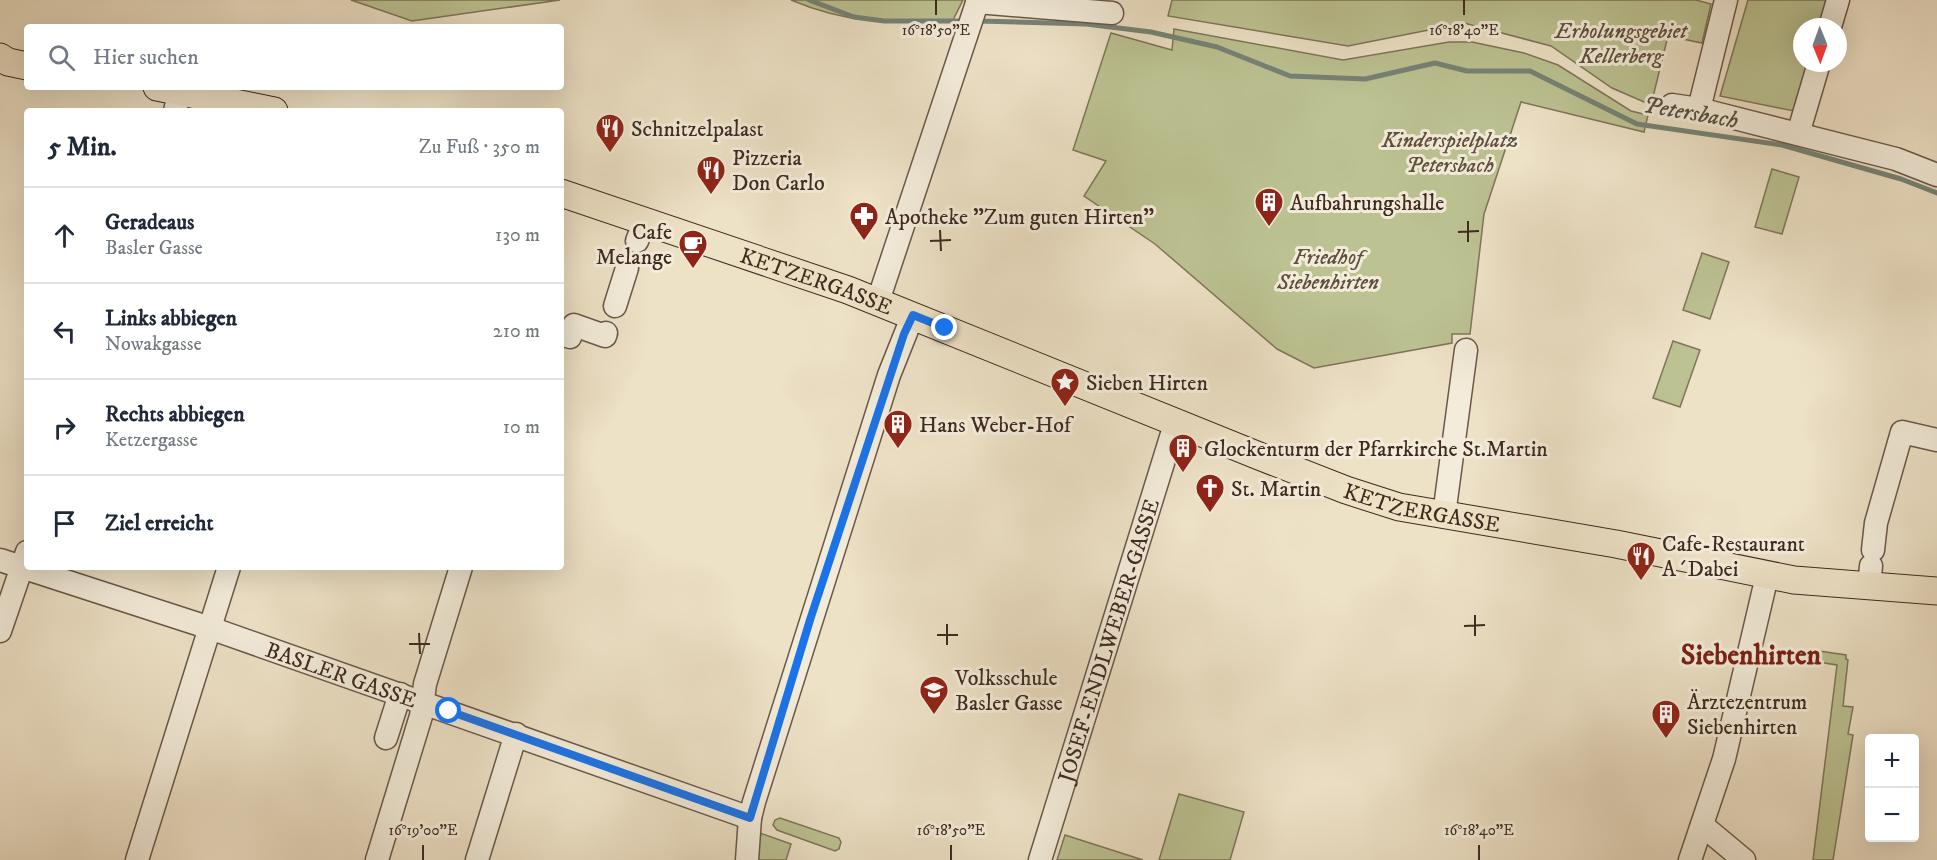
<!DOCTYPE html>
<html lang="de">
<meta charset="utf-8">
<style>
:root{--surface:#fff;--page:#f6f6f7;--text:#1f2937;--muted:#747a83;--line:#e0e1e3}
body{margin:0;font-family:"IM FELL DW Pica",serif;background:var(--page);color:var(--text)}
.controls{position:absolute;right:18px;bottom:18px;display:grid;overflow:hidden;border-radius:6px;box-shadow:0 6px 24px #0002}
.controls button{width:54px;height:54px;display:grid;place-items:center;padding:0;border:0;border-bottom:2px solid var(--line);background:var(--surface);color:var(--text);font:30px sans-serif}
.compass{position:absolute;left:1793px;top:18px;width:54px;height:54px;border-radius:50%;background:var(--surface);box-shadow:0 6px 24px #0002;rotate:179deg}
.stop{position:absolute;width:18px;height:18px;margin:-14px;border:4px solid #1a73e8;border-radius:50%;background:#fff}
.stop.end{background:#1a73e8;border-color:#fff;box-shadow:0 2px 6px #0008}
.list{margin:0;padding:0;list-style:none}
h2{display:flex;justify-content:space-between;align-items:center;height:78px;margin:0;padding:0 24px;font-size:26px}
h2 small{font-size:20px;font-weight:400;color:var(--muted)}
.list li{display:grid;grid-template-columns:39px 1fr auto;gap:18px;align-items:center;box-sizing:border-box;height:96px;padding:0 24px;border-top:2px solid var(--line)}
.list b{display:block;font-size:22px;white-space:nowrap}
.list p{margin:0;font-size:20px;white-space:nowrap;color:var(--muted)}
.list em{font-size:20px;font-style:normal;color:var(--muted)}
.icon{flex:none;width:33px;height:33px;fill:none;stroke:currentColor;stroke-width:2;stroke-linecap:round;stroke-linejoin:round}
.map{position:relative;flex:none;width:1937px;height:860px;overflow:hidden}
.search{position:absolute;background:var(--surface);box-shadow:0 6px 24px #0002;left:24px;top:24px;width:540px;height:66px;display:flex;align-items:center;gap:15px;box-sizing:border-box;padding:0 21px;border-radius:6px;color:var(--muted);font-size:22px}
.panel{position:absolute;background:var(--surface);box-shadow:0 6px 24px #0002;left:24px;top:108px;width:540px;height:462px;border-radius:6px}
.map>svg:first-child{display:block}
.green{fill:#bcc292;stroke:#7e7659;stroke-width:1.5}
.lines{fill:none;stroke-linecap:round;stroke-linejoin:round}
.stream{stroke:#768377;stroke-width:5}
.minor-casing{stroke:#6a584a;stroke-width:25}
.major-casing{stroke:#3f2a20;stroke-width:29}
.minor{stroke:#f3ecda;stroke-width:22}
.major{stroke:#ede1c6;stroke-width:27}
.route{stroke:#1a73e8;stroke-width:8}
.ticks{fill:none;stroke:#3f2a20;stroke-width:2}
.labels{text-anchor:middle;stroke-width:6;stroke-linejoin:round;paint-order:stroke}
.park-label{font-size:22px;font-style:italic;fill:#5e503c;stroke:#f3ecda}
.poi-label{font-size:22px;fill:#3f2a20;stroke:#f3ecda;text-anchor:start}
.street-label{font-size:22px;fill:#3f2a20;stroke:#f3ecda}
.water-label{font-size:24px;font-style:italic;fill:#564f44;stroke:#f3ecda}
.district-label{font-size:28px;font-weight:bold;fill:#7a1f14;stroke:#f3ecda}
.ticks-label{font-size:15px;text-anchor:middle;fill:#3f2a20;stroke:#f3ecda;stroke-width:6;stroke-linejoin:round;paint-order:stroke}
</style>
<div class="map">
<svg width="1937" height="860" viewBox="0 0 1937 860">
<rect width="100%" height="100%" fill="#ede1c6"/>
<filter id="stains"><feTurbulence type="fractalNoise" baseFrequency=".00333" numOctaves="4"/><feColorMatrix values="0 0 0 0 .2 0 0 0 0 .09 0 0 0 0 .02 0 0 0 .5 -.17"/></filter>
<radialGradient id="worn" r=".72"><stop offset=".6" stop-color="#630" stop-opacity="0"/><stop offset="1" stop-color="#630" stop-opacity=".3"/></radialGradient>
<path class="green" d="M 351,0 L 560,0 L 412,21 Z
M 791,0 L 963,0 L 953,20 C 891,23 850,25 791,0 Z
M 1172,0 L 1696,0 L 1711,4 L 1702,43 L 1668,36 L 1651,105 L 1612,88 L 1551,46 L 1464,23 L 1348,46 L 1168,16 Z
M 1748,0 L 1831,0 L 1823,27 L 1802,27 L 1802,63 L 1813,63 L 1799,112 L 1720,96 Z
M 1174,29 L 1343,60 L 1449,42 L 1472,42 L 1524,53 L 1558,65 L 1631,111 L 1648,115 L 1644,132 L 1521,102 L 1484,214 L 1470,334 L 1452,334 L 1452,343 L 1314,368 L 1277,349 L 1155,244 L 1084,196 L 1106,161 L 1073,150 L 1111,33 L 1172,50 Z
M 1772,169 L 1799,177 L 1782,234 L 1755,227 Z
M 1702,253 L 1729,262 L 1710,319 L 1683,310 Z
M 1673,341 L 1700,350 L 1680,407 L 1653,398 Z
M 1819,651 L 1846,655 L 1846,659 L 1848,660 L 1843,706 L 1853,707 L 1848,734 L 1853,735 L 1833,860 L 1813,860 L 1837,665 L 1818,662 Z
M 1179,794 L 1244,812 L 1230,860 L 1159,860 Z
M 780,818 L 839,838 L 841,842 L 839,849 L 835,851 L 777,830 L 773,825 L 775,820 Z
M 757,832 L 791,844 L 786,860 L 755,860 Z
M 1065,835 L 1143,860 L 1057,860 Z"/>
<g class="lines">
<path class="stream" d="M 809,0 L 854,17 L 884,21 L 965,21
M 978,21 L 1086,24 L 1151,32 L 1217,47 L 1290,76 L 1365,79 L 1435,63 L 1467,71 L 1530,71 L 1637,124 L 1782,145 L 1901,179 L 1937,193"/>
<g class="minor-casing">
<g id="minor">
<path d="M 977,2 L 1112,13"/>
<path d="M 1830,27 L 1838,0"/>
<path d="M 1672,105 L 1699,109 L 1896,159 L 1937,175"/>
<path d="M 1699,109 L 1726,0"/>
<path d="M 175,111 L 180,91"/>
<path d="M 1798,134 L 1819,63"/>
<path d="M 637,241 L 645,221"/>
<path d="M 878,301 L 978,0"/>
<path d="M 615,306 L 627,268"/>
<path d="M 561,334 L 570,337 L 574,325 L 605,336 L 606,333"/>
<path d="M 1444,515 L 1466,350"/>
<path d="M 1873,550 L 1876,523 L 1902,432 L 1937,440"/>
<path id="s1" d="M 0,560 L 210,628 L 750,818"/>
<path d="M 1869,587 L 1871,566"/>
<path d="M 0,631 L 27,552"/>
<path d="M 386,738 L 400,694"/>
<path d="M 1702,825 L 1744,860"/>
<path d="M 137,860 L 229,567"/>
<path d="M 377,860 L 421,716 L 425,684 L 461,567"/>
<path d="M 477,860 L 516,734"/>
<path d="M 747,860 L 750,818 L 754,802 L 889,375 L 913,315"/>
<path id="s2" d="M 1040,860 L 1176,421"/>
<path d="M 1690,860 L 1724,759 L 1767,576"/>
</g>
</g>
<g class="major-casing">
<g id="major">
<path d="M 0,57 L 8,62 L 27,66"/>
<path d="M 157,87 L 274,111"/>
<path id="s3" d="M 561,193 L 848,290 L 1259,456 L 1346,490 L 1399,507 L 1616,544 L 1794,580 L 1937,591"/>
</g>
</g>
<use href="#minor" class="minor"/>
<use href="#major" class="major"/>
</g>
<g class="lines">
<path class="route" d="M 449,711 L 750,818 L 810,620 L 904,334 L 913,315 L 945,328"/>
</g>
<path class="ticks" d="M 936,0 L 936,15M 1464,0 L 1464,15M 1468,221 L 1468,242M 940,230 L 941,251M 1458,232 L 1479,231M 930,241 L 951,240M 1475,615 L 1475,636M 947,624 L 947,645M 1464,626 L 1485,625M 419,633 L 420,654M 937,635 L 958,635M 409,644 L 430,644M 423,845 L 423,860M 951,845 L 951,860M 1479,845 L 1479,860"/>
<defs>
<g id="restaurant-pin" transform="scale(1.5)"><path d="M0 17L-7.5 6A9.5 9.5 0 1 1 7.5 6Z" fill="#8f2418" stroke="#f3ecda"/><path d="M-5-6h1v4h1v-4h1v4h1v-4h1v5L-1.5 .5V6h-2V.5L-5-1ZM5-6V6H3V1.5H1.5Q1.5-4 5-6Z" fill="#fff"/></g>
<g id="building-pin" transform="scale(1.5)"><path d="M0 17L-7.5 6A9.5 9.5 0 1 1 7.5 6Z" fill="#8f2418" stroke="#f3ecda"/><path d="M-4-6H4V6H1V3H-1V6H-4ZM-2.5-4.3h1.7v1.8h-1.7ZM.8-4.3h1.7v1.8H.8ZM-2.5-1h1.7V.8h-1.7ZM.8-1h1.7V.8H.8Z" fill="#fff"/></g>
<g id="pharmacy-pin" transform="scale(1.5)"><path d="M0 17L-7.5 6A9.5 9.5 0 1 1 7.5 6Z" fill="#8f2418" stroke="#f3ecda"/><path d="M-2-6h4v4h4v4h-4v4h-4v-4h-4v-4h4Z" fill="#fff"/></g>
<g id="cafe-pin" transform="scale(1.5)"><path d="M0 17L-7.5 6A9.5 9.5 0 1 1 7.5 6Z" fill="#8f2418" stroke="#f3ecda"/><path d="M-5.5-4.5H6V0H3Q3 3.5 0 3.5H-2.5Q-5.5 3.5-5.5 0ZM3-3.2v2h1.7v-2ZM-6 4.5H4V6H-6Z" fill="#fff"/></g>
<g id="sight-pin" transform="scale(1.5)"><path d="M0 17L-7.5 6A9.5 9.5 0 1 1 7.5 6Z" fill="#8f2418" stroke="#f3ecda"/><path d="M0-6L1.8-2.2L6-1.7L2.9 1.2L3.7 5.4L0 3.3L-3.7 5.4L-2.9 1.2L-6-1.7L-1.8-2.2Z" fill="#fff"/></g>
<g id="church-pin" transform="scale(1.5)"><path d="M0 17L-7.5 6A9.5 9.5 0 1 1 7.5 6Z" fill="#8f2418" stroke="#f3ecda"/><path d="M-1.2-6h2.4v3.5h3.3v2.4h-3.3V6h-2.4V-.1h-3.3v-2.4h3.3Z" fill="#fff"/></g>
<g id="school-pin" transform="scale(1.5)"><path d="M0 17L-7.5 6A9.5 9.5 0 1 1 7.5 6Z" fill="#8f2418" stroke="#f3ecda"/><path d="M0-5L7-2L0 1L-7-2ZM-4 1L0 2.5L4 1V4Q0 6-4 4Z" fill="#fff"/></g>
</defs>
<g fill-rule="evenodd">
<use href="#restaurant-pin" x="610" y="128"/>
<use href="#restaurant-pin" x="711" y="170"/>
<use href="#building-pin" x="1269" y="202"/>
<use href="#pharmacy-pin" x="864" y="216"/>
<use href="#cafe-pin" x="693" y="244"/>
<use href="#sight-pin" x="1065" y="382"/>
<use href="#building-pin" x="898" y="424"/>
<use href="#building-pin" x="1183" y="448"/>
<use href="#church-pin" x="1210" y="488"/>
<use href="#restaurant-pin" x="1641" y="556"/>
<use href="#school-pin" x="934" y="690"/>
<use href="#building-pin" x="1666" y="714"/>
</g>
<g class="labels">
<g class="park-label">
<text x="1621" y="38">Erholungsgebiet<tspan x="1621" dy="25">Kellerberg</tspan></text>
<text x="1450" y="147">Kinderspielplatz<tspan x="1450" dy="25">Petersbach</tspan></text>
<text x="1328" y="264">Friedhof<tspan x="1328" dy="25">Siebenhirten</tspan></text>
</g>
<g class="poi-label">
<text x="631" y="136">Schnitzelpalast</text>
<text x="732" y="165">Pizzeria<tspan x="732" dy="25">Don Carlo</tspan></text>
<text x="1290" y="210">Aufbahrungshalle</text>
<text x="885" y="224">Apotheke "Zum guten Hirten"</text>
<text x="672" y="239" text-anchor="end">Cafe<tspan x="672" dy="25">Melange</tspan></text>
<text x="1086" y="390">Sieben Hirten</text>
<text x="919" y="432">Hans Weber-Hof</text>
<text x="1204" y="456">Glockenturm der Pfarrkirche St.Martin</text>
<text x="1231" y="496">St. Martin</text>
<text x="1662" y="551">Cafe-Restaurant<tspan x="1662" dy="25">A´Dabei</tspan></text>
<text x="955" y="685">Volksschule<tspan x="955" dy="25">Basler Gasse</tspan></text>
<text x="1687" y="709">Ärztezentrum<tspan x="1687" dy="25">Siebenhirten</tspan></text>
</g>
<g class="street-label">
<text dy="8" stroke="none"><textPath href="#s3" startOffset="270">KETZERGASSE</textPath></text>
<text dy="8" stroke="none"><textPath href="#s3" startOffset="918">KETZERGASSE</textPath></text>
<text dy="8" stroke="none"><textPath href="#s2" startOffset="230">JOSEF-ENDLWEBER-GASSE</textPath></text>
<text dy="8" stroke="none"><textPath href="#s1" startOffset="360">BASLER GASSE</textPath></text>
</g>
<g class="water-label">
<text transform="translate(1691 112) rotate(10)" y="8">Petersbach</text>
</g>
<g class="district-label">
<text x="1751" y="664">Siebenhirten</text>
</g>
</g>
<g class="ticks-label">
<text x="936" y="35">16°18'50"E</text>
<text x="1464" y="35">16°18'40"E</text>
<text x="423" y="835">16°19'00"E</text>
<text x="951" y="835">16°18'50"E</text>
<text x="1479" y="835">16°18'40"E</text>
</g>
<rect width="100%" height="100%" filter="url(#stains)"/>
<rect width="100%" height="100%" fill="url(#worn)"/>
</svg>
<div class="controls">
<button>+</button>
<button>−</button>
</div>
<svg class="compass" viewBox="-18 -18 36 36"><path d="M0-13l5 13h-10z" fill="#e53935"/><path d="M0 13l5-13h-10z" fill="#747a83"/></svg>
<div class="stop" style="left:449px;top:711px"></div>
<div class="stop end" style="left:945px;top:328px"></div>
<div class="search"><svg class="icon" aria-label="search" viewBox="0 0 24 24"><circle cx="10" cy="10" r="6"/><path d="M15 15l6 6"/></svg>Hier suchen</div>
<section class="panel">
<h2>5 Min.<small>Zu Fuß · 350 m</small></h2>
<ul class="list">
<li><svg class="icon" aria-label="ahead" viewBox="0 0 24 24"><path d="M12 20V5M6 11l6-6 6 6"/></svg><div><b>Geradeaus</b><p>Basler Gasse</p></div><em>130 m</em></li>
<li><svg class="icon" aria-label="left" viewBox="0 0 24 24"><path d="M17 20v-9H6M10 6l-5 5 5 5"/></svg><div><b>Links abbiegen</b><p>Nowakgasse</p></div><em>210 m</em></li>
<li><svg class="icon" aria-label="right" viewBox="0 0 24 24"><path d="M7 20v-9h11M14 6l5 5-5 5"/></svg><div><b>Rechts abbiegen</b><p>Ketzergasse</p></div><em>10 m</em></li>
<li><svg class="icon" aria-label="arrive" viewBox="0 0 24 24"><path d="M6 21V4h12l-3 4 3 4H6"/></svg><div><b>Ziel erreicht</b></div></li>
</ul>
</section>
</div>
